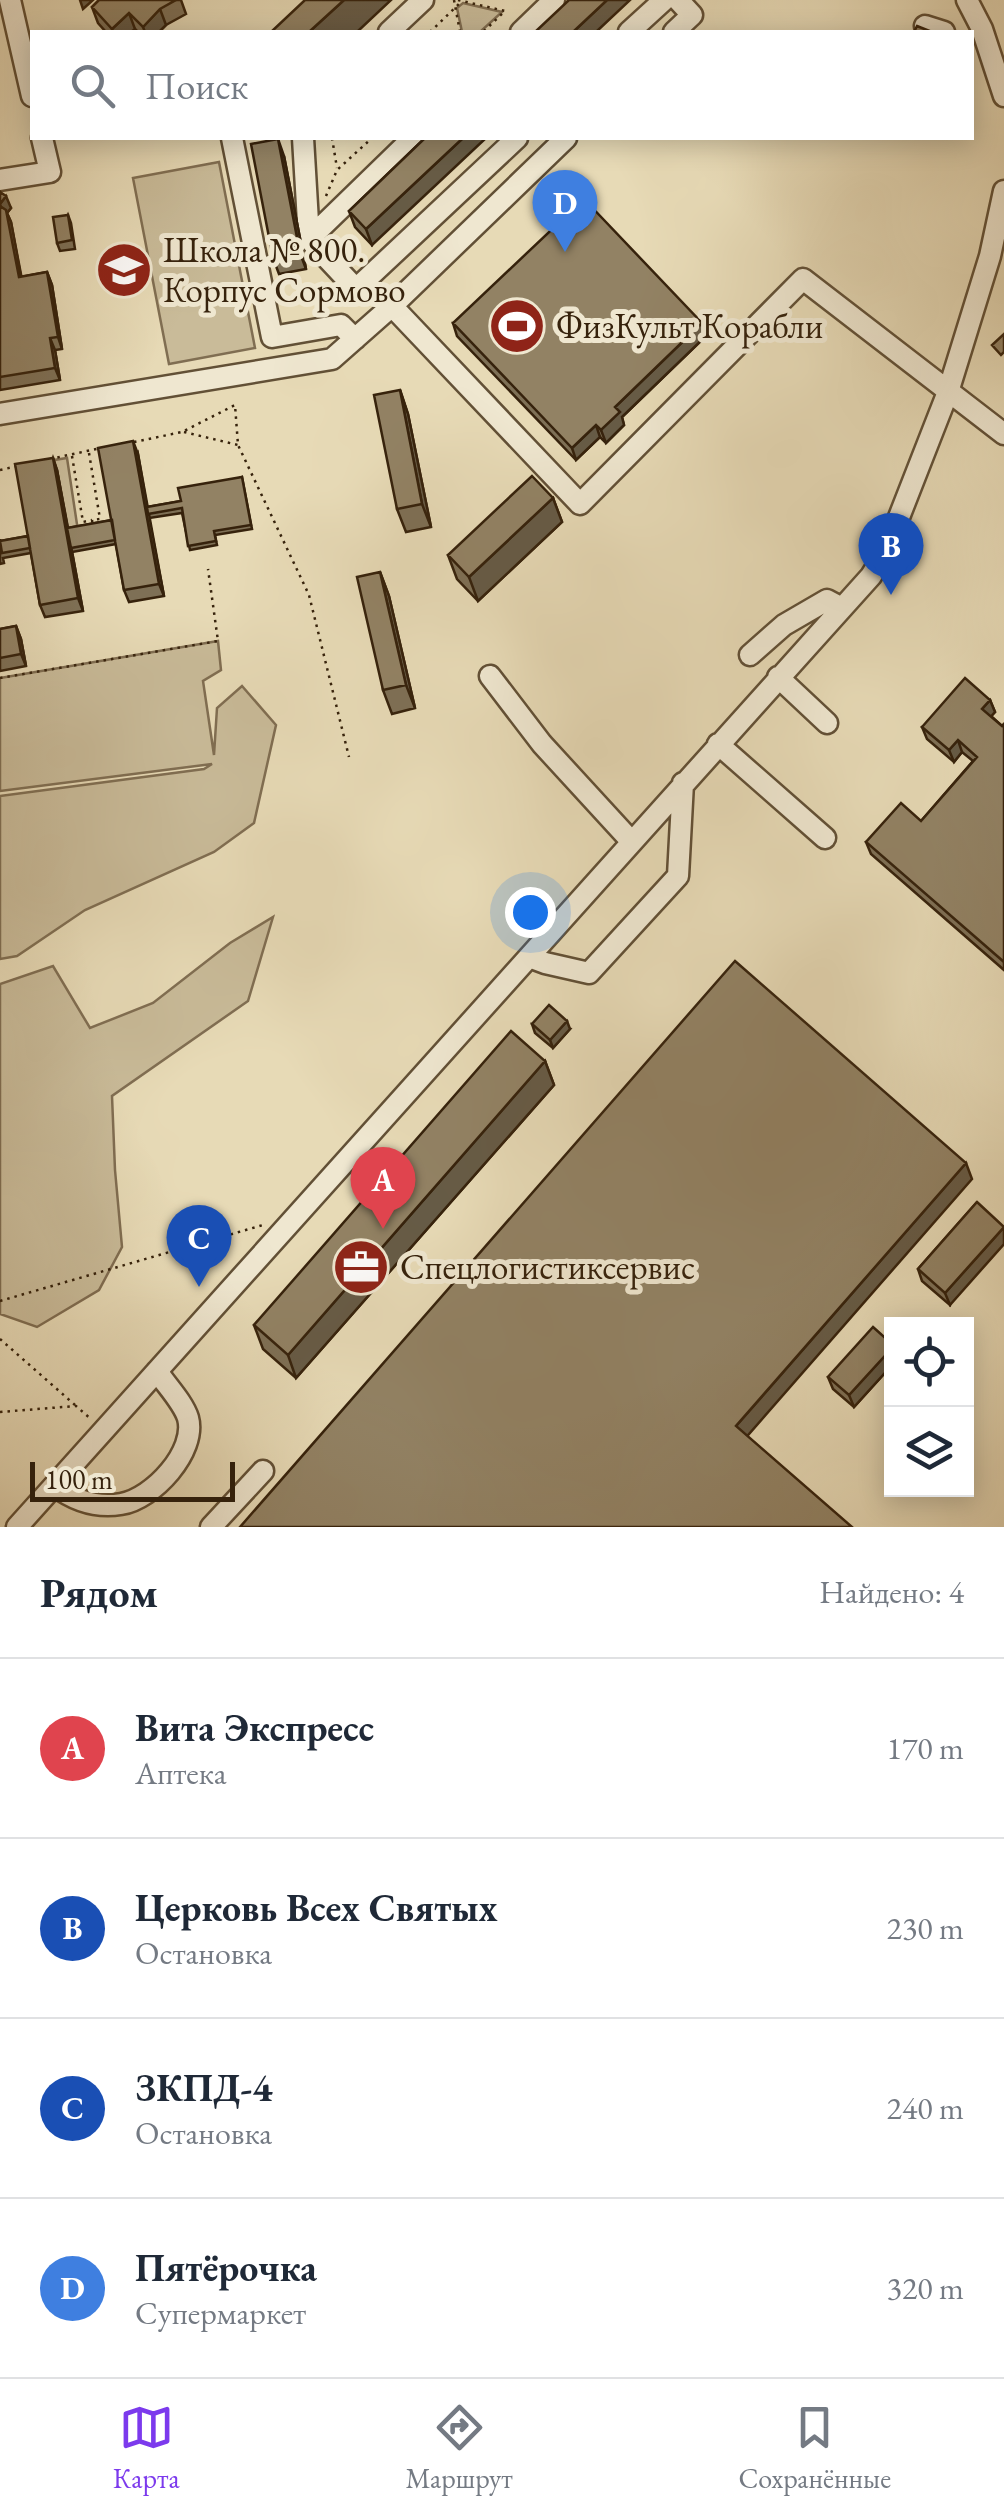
<!DOCTYPE html>
<html lang="ru">
<meta charset="utf-8">
<style>
:root{--surface:#fff;--page:#f2f2f3;--text:#1f2937;--muted:#747a83;--line:#e0e1e3;--accent:#7c3aed}
body{margin:0;font-family:"EB Garamond",serif;background:var(--page);color:var(--text)}
.controls{position:absolute;right:30px;bottom:30px;display:grid;overflow:hidden;border-radius:0px;box-shadow:0 5px 25px #0003}
.controls button{width:90px;height:90px;display:grid;place-items:center;padding:0;border:0;border-bottom:2px solid var(--line);background:var(--surface);color:var(--text);font:50px sans-serif}
.scale{position:absolute;left:30px;bottom:25px;width:205px;box-sizing:border-box;padding-left:10px;border:5px solid #36220c;border-top:0;font-size:28px;line-height:35px;white-space:nowrap;color:#36220c;-webkit-text-stroke:8px #efe7d0;paint-order:stroke}
.you{position:absolute;left:530px;top:912px;width:35px;height:35px;margin:-25px;border:8px solid #fff;border-radius:50%;background:#1a73e8;box-shadow:0 0 0 15px #1a73e833}
.badge{display:grid;place-items:center;width:65px;height:65px;border-radius:50%;background:var(--accent);color:#fff;font-size:32px;font-weight:700}
.pin{position:absolute;translate:-50% -82px;filter:drop-shadow(0 2px 5px #0008)}
.pin::after{content:'';position:absolute;top:52px;width:35px;height:30px;background:inherit;clip-path:polygon(0 0,100% 0,50% 100%)}
.list{margin:0;padding:0;list-style:none}
h2{display:flex;justify-content:space-between;align-items:center;height:130px;margin:0;padding:0 40px;font-size:42px}
h2 small{font-size:32px;font-weight:400;color:var(--muted)}
.list li{display:grid;grid-template-columns:65px 1fr auto;gap:30px;align-items:center;box-sizing:border-box;height:180px;padding:0 40px;border-top:2px solid var(--line)}
.list b{display:block;font-size:38px;white-space:nowrap}
.list p{margin:0;font-size:32px;white-space:nowrap;color:var(--muted)}
.list em{font-size:32px;font-style:normal;color:var(--muted)}
.icon{flex:none;width:55px;height:55px;fill:none;stroke:currentColor;stroke-width:2;stroke-linecap:round;stroke-linejoin:round}
.map{position:relative;flex:none;width:1004px;height:1527px;overflow:hidden}
.search{position:absolute;background:var(--surface);box-shadow:0 5px 25px #0003;left:30px;right:30px;top:30px;height:110px;display:flex;align-items:center;gap:25px;box-sizing:border-box;padding:0 35px;border-radius:0px;color:var(--muted);font-size:38px}
.sheet{height:850px;background:var(--surface)}
nav{display:flex;justify-content:space-around;align-items:center;box-sizing:border-box;height:140px;border-top:2px solid var(--line);background:var(--surface);font-size:28px;color:var(--muted)}
nav a{display:grid;justify-items:center;gap:5px}
nav .on{color:var(--accent)}
.map>svg:first-child{display:block}
.green{fill:#c9bb99;stroke:#806e52;stroke-width:2.5}
.lines{fill:none;stroke-linecap:round;stroke-linejoin:round}
.minor-casing{stroke:#625036;stroke-width:25}
.path{stroke:#36220c;stroke-width:2.5;stroke-dasharray:2.5 5;stroke-linecap:butt}
.minor{stroke:#efe7d0;stroke-width:20}
.wall{fill:#7e7056;stroke:#36220c;stroke-width:2.5}
.shaded-wall{fill:#665b46;stroke:#36220c;stroke-width:2.5}
.building{fill:#928264;stroke:#36220c;stroke-width:2.5}
.labels{text-anchor:middle;stroke-width:10;stroke-linejoin:round;paint-order:stroke}
.poi-label{font-size:35px;fill:#36220c;stroke:#efe7d0;text-anchor:start}
</style>
<div class="map">
<svg width="1004" height="1527" viewBox="0 0 1004 1527">
<rect width="100%" height="100%" fill="#e7dab6"/>
<filter id="stains"><feTurbulence type="fractalNoise" baseFrequency=".002" numOctaves="4"/><feColorMatrix values="0 0 0 0 .2 0 0 0 0 .09 0 0 0 0 .02 0 0 0 .5 -.17"/></filter>
<radialGradient id="worn" r=".72"><stop offset=".6" stop-color="#630" stop-opacity="0"/><stop offset="1" stop-color="#630" stop-opacity=".3"/></radialGradient>
<path class="green" d="M 463,3 L 502,12 L 480,32 L 462,32 L 457,8 Z
M 219,162 L 255,348 L 169,364 L 133,178 Z
M 67,458 L 78,531 L 68,532 L 57,470 L 16,466 Z
M 218,641 L 221,670 L 203,681 L 214,755 L 217,708 L 242,686 L 276,725 L 254,823 L 214,852 L 85,910 L 17,956 L 0,959 L 0,796 L 204,769 L 212,764 L 0,791 L 0,678 Z
M 273,917 L 248,1001 L 112,1096 L 115,1170 L 122,1247 L 99,1290 L 37,1327 L 0,1314 L 0,984 L 53,966 L 90,1028 L 153,1003 L 230,943 Z"/>
<g class="lines">
<g class="minor-casing">
<path id="minor" d="M 10,0 L 32,96
M 967,0 L 982,29 L 1004,96
M 925,26 L 944,32
M 389,32 L 423,0
M 521,32 L 554,0
M 629,32 L 664,0
M 674,32 L 692,15 L 678,0
M 232,138 L 272,337 L 341,325 L 355,339
M 303,138 L 309,239 L 356,289 L 517,138
M 0,180 L 50,172 L 42,138
M 309,239 L 413,138
M 392,306 L 566,138
M 0,414 L 332,359 L 392,306 L 580,504 L 803,279 L 1004,434
M 750,655 L 784,625 L 827,600 L 842,608
M 490,676 L 542,744 L 631,841
M 778,677 L 827,723
M 718,744 L 825,838
M 529,957 L 545,963 L 589,973 L 678,876 L 683,783
M 55,1486 C 75,1501 96,1508 121,1504 C 153,1499 197,1451 188,1418 C 183,1402 166,1385 157,1371
M 17,1527 L 871,576 L 885,553 L 948,392 L 990,256 L 1004,191
M 211,1527 L 263,1471"/>
</g>
<path class="path" d="M 454,0 L 460,32
M 458,0 L 505,11 L 483,32
M 430,32 L 461,2
M 332,138 L 337,168
M 326,196 L 337,170 L 372,138
M 184,432 L 238,445
M 134,442 L 182,432 L 235,405 L 238,445 L 309,595 L 349,757
M 89,453 L 100,519 L 92,520 L 93,527
M 72,456 L 83,522 L 92,520
M 50,459 L 101,448
M 0,470 L 18,466
M 0,678 L 218,641 L 208,569
M 0,1301 L 263,1225
M 0,1339 L 75,1405
M 0,1412 L 76,1406 L 92,1420"/>
<use href="#minor" class="minor"/>
</g>
<path class="wall" d="M 99,0 L 181,0 L 186,14 L 166,25 L 159,32 L 138,32 L 135,29 L 131,32 L 106,32 L 98,23 L 92,7 Z
M 425,138 L 372,245 L 355,227 L 349,211 Z
M 284,156 L 306,269 L 279,274 L 273,258 Z
M 0,192 L 11,208 L 7,213 L 11,222 L 21,277 L 47,272 L 52,285 L 62,349 L 55,350 L 60,380 L 0,390 Z
M 68,215 L 71,223 L 75,249 L 60,251 L 57,243 Z
M 453,323 L 707,335 L 622,417 L 624,425 L 606,443 L 600,437 L 576,460 L 457,336 Z
M 400,390 L 408,414 L 431,527 L 406,532 L 397,509 Z
M 138,454 L 147,507 L 181,501 L 242,477 L 252,529 L 215,535 L 217,545 L 190,550 L 182,513 L 149,518 L 164,596 L 129,602 L 124,590 L 116,544 L 72,552 L 83,611 L 45,617 L 40,605 L 31,553 L 3,558 L 4,563 L 0,564 L 0,539 L 0,541 L 28,536 L 53,458 L 57,470 L 68,528 L 112,520 Z
M 553,498 L 562,522 L 478,601 L 457,579 L 448,555 Z
M 380,572 L 389,596 L 415,708 L 392,714 L 383,690 Z
M 16,626 L 21,639 L 26,666 L 0,671 L 0,629 Z
M 990,700 L 995,712 L 991,716 L 1002,726 L 1004,724 L 1004,970 L 871,854 L 866,842 L 921,821 L 973,761 L 962,752 L 954,762 L 927,739 L 922,727 Z
M 532,1024 L 570,1029 L 553,1048 L 535,1033 Z
M 545,1061 L 554,1085 L 296,1378 L 263,1349 L 254,1325 Z
M 977,1202 L 950,1305 L 922,1281 L 918,1269 Z
M 892,1344 L 892,1365 L 854,1407 L 833,1389 L 828,1377 Z"/>
<path class="shaded-wall" d="M 80,0 L 93,0 L 83,9 Z
M 344,0 L 391,0 L 357,32 L 309,32 Z
M 607,0 L 630,0 L 596,32 L 573,32 Z
M 160,9 L 166,25 L 159,32 L 145,32 L 143,27 Z
M 129,13 L 135,29 L 131,32 L 113,32 L 112,29 Z
M 463,138 L 486,138 L 372,245 L 366,229 Z
M 278,139 L 284,156 L 306,269 L 300,253 Z
M 6,196 L 11,208 L 7,213 L 11,222 L 24,290 L 0,204 Z
M 47,272 L 52,285 L 62,349 L 58,337 Z
M 702,323 L 707,335 L 622,417 L 624,425 L 606,443 L 601,430 L 615,407 Z
M 50,338 L 55,350 L 60,380 L 55,368 Z
M 400,390 L 408,414 L 431,527 L 422,504 Z
M 596,425 L 600,437 L 576,460 L 572,448 Z
M 133,441 L 138,454 L 164,596 L 159,584 Z
M 53,458 L 57,470 L 83,611 L 78,598 Z
M 553,498 L 562,522 L 478,601 L 469,577 Z
M 380,572 L 389,596 L 415,708 L 406,685 Z
M 16,626 L 21,639 L 26,666 L 21,654 Z
M 990,700 L 995,712 L 987,721 L 982,709 Z
M 958,740 L 962,752 L 954,762 L 949,750 Z
M 567,1021 L 570,1029 L 553,1048 L 550,1040 Z
M 545,1061 L 554,1085 L 296,1378 L 288,1355 Z
M 966,1163 L 972,1179 L 742,1442 L 736,1426 Z
M 1004,1227 L 1004,1244 L 950,1305 L 945,1293 Z
M 892,1348 L 892,1365 L 854,1407 L 849,1395 Z"/>
<path class="building" d="M 99,0 L 176,0 L 160,9 L 143,27 L 129,13 L 112,29 L 92,7 Z
M 305,0 L 344,0 L 309,32 L 271,32 Z
M 569,0 L 607,0 L 573,32 L 535,32 Z
M 917,26 L 932,32 L 914,32 Z
M 425,138 L 463,138 L 366,229 L 349,211 Z
M 278,139 L 300,253 L 273,258 L 251,144 Z
M 0,192 L 6,196 L 0,204 Z
M 584,199 L 702,323 L 615,407 L 620,412 L 601,430 L 596,425 L 572,448 L 453,323 Z
M 0,206 L 6,210 L 19,277 L 47,272 L 58,337 L 50,338 L 55,368 L 0,377 Z
M 68,215 L 72,240 L 57,243 L 53,217 Z
M 1004,334 L 1004,352 L 1001,355 L 992,345 Z
M 400,390 L 422,504 L 397,509 L 374,395 Z
M 133,441 L 159,584 L 124,590 L 98,448 Z
M 53,458 L 78,598 L 40,605 L 15,464 Z
M 532,476 L 553,498 L 469,577 L 448,555 Z
M 242,477 L 251,525 L 214,531 L 216,541 L 188,546 L 182,508 L 148,514 L 147,507 L 181,501 L 178,488 Z
M 112,520 L 115,540 L 71,548 L 67,528 Z
M 28,536 L 30,548 L 2,553 L 0,541 Z
M 380,572 L 406,685 L 383,690 L 357,577 Z
M 16,626 L 21,654 L 0,658 L 0,629 Z
M 965,678 L 990,700 L 982,709 L 1002,726 L 1004,724 L 1004,962 L 866,842 L 901,803 L 921,821 L 977,757 L 958,740 L 949,750 L 922,727 Z
M 735,961 L 966,1163 L 736,1426 L 852,1527 L 240,1527 Z
M 549,1005 L 567,1021 L 550,1040 L 532,1024 Z
M 511,1031 L 545,1061 L 288,1355 L 254,1325 Z
M 977,1202 L 1004,1227 L 945,1293 L 918,1269 Z
M 873,1327 L 892,1344 L 892,1348 L 849,1395 L 828,1377 Z"/>
<defs>
<g id="school-disc" transform="scale(2.875)"><circle r="9.5" fill="#8f2418" stroke="#efe7d0"/><path d="M0-5L7-2L0 1L-7-2ZM-4 1L0 2.5L4 1V4Q0 6-4 4Z" fill="#fff"/></g>
<g id="stadium-disc" transform="scale(2.875)"><circle r="9.5" fill="#8f2418" stroke="#efe7d0"/><path d="M0-5a6.5 5 0 1 0 0 10a6.5 5 0 1 0 0-10ZM-3.5-1.8h7v3.6h-7Z" fill="#fff"/></g>
<g id="office-disc" transform="scale(2.875)"><circle r="9.5" fill="#8f2418" stroke="#efe7d0"/><path d="M-6-3h4V-5.5h4V-3h4V5H-6ZM-1-4.5V-3h2v-1.5ZM-6 0V1H6V0Z" fill="#fff"/></g>
</defs>
<g fill-rule="evenodd">
<use href="#school-disc" x="124" y="270"/>
<use href="#stadium-disc" x="517" y="326"/>
<use href="#office-disc" x="361" y="1267"/>
</g>
<g class="labels">
<g class="poi-label">
<text x="163" y="262">Школа № 800.<tspan x="163" dy="40">Корпус Сормово</tspan></text>
<text x="556" y="338">ФизКульт Корабли</text>
<text x="400" y="1279">Спецлогистиксервис</text>
</g>
</g>
<rect width="100%" height="100%" filter="url(#stains)"/>
<rect width="100%" height="100%" fill="url(#worn)"/>
</svg>
<div class="controls">
<button><svg class="icon" aria-label="locate" viewBox="0 0 24 24"><circle cx="12" cy="12" r="6"/><path d="M12 2v4M12 18v4M2 12h4M18 12h4"/></svg></button>
<button><svg class="icon" aria-label="layers" viewBox="0 0 24 24"><path d="M12 4l9 5-9 5-9-5zM3 14l9 5 9-5"/></svg></button>
</div>
<div class="scale">100 m</div>
<div class="you"></div>
<div class="pin badge" style="left:383px;top:1229px;background:#e0444e">A</div>
<div class="pin badge" style="left:891px;top:595px;background:#1a4fb4">B</div>
<div class="pin badge" style="left:199px;top:1287px;background:#1a4fb4">C</div>
<div class="pin badge" style="left:565px;top:252px;background:#3f7fe0">D</div>
<div class="search"><svg class="icon" aria-label="search" viewBox="0 0 24 24"><circle cx="10" cy="10" r="6"/><path d="M15 15l6 6"/></svg>Поиск</div>
</div>
<section class="sheet">
<h2>Рядом<small>Найдено: 4</small></h2>
<ul class="list">
<li><span class="badge" style="background:#e0444e">A</span><div><b>Вита Экспресс</b><p>Аптека</p></div><em>170 m</em></li>
<li><span class="badge" style="background:#1a4fb4">B</span><div><b>Церковь Всех Святых</b><p>Остановка</p></div><em>230 m</em></li>
<li><span class="badge" style="background:#1a4fb4">C</span><div><b>ЗКПД-4</b><p>Остановка</p></div><em>240 m</em></li>
<li><span class="badge" style="background:#3f7fe0">D</span><div><b>Пятёрочка</b><p>Супермаркет</p></div><em>320 m</em></li>
</ul>
</section>
<nav>
<a class="on"><svg class="icon" aria-label="map" viewBox="0 0 24 24"><path d="M3 6l6-2 6 2 6-2v14l-6 2-6-2-6 2zM9 4v14M15 6v14"/></svg>Карта</a>
<a><svg class="icon" aria-label="directions" viewBox="0 0 24 24"><path d="M12 3l9 9-9 9-9-9zM9 14v-3h6M13 9l2 2-2 2"/></svg>Маршрут</a>
<a><svg class="icon" aria-label="saved" viewBox="0 0 24 24"><path d="M7 4h10v16l-5-4-5 4z"/></svg>Сохранённые</a>
</nav>
